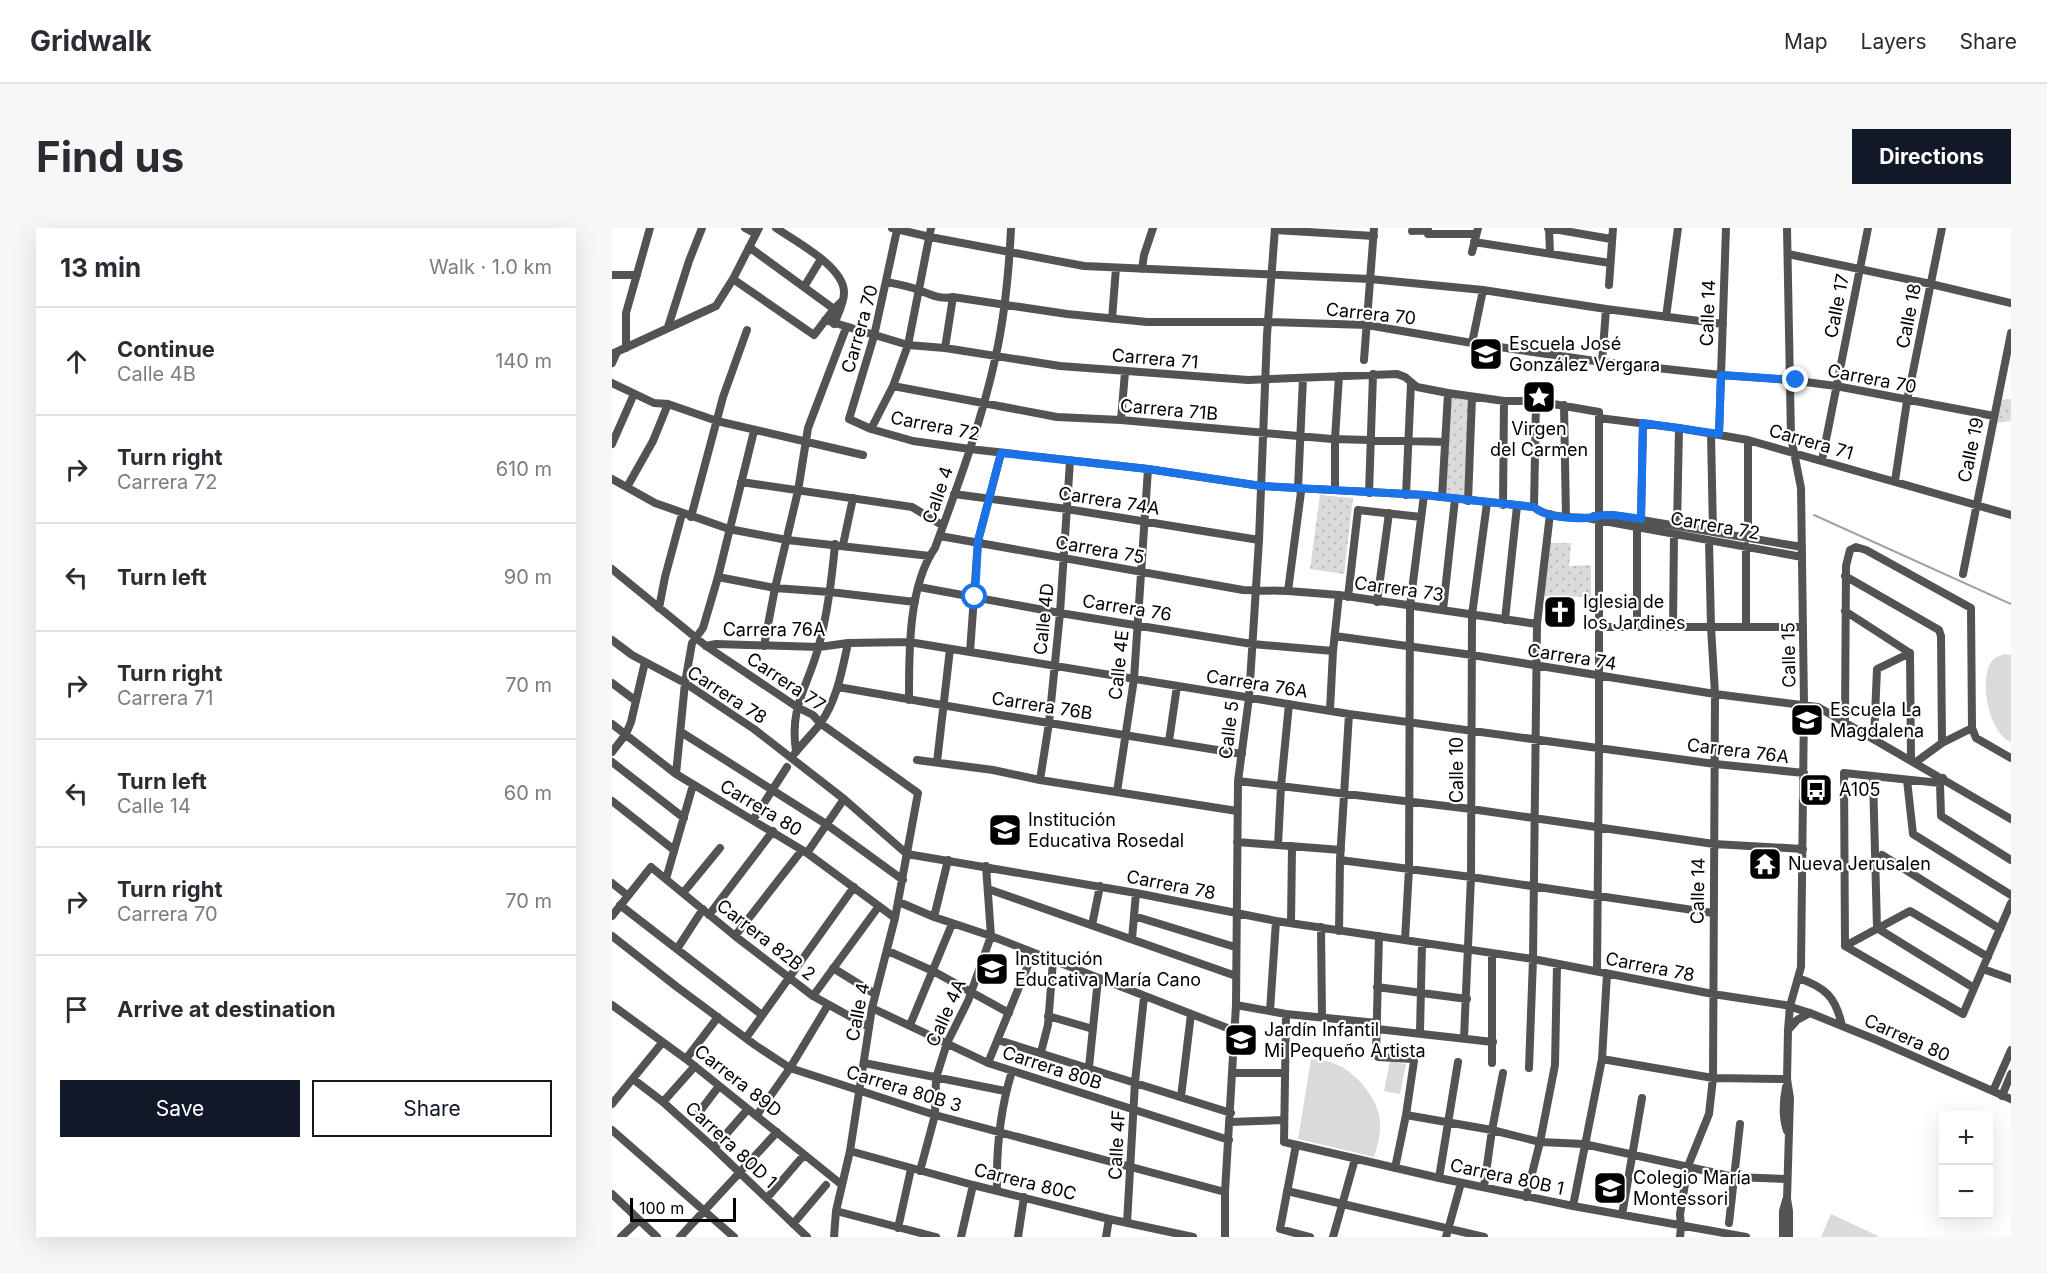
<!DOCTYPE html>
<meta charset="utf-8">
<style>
:root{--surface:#fff;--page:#f7f7f7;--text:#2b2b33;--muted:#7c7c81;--line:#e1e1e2;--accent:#111827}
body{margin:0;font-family:Inter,sans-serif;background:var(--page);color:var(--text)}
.controls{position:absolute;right:18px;bottom:18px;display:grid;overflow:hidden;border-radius:0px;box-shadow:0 6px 24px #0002}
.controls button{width:54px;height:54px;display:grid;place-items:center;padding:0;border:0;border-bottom:2px solid var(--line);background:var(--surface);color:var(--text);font:30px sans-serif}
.scale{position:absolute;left:18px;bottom:15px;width:106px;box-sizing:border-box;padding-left:6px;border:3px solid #000;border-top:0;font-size:16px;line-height:21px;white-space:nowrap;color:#000;-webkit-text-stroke:4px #fff;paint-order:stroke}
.stop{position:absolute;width:18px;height:18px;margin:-14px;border:4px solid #1a73e8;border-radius:50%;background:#fff}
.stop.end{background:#1a73e8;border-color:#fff;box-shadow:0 2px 6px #0008}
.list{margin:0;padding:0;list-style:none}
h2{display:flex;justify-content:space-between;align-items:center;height:78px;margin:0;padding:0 24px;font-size:26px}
h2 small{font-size:20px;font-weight:400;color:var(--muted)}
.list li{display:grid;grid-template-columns:39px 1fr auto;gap:18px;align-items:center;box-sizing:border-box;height:108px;padding:0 24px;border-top:2px solid var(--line)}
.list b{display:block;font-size:22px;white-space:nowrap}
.list p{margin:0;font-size:20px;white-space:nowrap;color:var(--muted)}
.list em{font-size:20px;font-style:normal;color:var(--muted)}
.actions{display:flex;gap:12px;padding:18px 24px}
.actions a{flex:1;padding:14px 0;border:2px solid var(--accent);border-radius:0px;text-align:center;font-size:21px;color:var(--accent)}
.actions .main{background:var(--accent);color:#fff}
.icon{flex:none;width:33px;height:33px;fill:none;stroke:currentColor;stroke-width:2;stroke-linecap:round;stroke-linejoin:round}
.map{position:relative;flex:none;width:1399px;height:1009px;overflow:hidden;border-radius:0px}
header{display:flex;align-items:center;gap:36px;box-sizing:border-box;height:84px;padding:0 30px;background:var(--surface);border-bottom:2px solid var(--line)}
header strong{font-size:28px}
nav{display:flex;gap:33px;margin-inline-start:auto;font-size:21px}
.intro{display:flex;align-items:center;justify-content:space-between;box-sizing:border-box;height:144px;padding:0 36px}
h1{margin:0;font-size:42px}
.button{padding:15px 27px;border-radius:0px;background:var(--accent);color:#fff;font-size:21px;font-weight:700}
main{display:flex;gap:36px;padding:0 36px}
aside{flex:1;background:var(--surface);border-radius:0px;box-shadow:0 6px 24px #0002}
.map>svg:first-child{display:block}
.green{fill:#dadada}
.park{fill:url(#park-dots)}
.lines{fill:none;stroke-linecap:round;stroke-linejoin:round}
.stream{stroke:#a1a1a1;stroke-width:2}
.minor{stroke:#535353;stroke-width:8}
.route{stroke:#1a73e8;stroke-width:8}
.labels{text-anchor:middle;stroke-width:4.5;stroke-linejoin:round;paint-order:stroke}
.street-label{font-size:18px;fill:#000;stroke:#fff}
.poi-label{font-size:18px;fill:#000;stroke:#fff;text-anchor:start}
</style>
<header>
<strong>Gridwalk</strong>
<nav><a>Map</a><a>Layers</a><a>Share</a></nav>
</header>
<div class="intro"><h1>Find us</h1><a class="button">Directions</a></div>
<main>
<aside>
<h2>13 min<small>Walk · 1.0 km</small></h2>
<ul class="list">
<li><svg class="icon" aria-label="ahead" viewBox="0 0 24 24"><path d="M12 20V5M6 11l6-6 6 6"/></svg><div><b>Continue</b><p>Calle 4B</p></div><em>140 m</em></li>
<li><svg class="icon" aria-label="right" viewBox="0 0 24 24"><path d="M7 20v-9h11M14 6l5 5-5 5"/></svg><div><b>Turn right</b><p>Carrera 72</p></div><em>610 m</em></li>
<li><svg class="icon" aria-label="left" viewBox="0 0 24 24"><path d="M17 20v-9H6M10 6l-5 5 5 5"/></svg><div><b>Turn left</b></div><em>90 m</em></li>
<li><svg class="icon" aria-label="right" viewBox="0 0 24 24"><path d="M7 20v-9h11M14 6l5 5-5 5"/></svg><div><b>Turn right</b><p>Carrera 71</p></div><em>70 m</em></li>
<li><svg class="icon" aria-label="left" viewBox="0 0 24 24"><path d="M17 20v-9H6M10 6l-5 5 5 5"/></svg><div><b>Turn left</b><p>Calle 14</p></div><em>60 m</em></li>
<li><svg class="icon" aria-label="right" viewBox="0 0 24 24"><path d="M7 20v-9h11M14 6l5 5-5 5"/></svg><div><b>Turn right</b><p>Carrera 70</p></div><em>70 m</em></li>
<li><svg class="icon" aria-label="arrive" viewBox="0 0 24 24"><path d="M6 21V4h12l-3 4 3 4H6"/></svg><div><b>Arrive at destination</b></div></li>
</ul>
<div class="actions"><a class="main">Save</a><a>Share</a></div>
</aside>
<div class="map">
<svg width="1399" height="1009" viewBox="0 0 1399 1009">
<defs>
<pattern id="park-dots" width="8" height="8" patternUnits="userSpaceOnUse" patternTransform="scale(1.5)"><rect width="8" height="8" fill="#dadada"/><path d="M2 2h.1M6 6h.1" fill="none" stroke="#b9b9b9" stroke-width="1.8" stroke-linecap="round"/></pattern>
</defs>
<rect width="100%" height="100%" fill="#fff"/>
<path class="green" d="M 1392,426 L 1399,427 L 1399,514 C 1377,506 1366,451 1380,433 C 1383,429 1388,428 1392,426 Z
M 699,831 C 708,832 718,833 726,837 C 745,846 766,871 768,892 C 769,905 766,917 762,929 L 686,911 Z
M 778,833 L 794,836 L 788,866 L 772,863 Z
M 1219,986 L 1266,1008 L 1266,1009 L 1209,1009 Z"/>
<path class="park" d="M 838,167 L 857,170 L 853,269 L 832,266 Z
M 1399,171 L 1399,193 L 1385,195 L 1390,172 Z
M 708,267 L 741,270 L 732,346 L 698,341 Z
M 937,315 L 959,315 L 957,338 L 979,337 L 979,369 L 931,368 Z"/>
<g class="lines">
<path class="stream" d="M 1202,287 L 1399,376"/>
<path class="minor" d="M 133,0 L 144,6
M 164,0 C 183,13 233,39 232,65 C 232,75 226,86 222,96
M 280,0 L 318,9 L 472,38 L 758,51 L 871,62 L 994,81 L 1111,96
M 936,0 L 999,11
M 937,0 L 938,25
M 1175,0 L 1179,209 L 1189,260 L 1192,477 L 1189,739 L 1178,778 L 1176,802 L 1175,851 L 1178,870 L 1175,971 L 1177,983 L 1177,1009
M 285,2 L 262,108 L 237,191 L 259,201 L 301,213 L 358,221 L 536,241 L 649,258 L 812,267 L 922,279 C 934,290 960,289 975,290 L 1190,329
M 663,2 L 762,8
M 800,3 L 816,2 L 816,6 L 864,6
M 862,14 L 998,35
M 137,19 L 222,81
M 860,24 L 866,0
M 1176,26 L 1319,56 L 1399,75
M 530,41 L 532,27 L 541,0
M 0,47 L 25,47
M 121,51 L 202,107 L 222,81 L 230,73
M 275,54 C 284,56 295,58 304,61 C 315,65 327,72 341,69 L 455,86 L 535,94 L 656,94 L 755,97 L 860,115 L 990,134 L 1109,147 L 1178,152 L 1224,158 L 1382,188
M 997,57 L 1001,0
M 192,59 L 209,31
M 1054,89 L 1066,0
M 500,91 L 504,40
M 213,92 L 296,117 L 333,120 L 448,138 L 636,152 L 785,146 L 793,149 L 805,159 L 836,165 L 892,173 L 924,173 L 987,184 L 987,520 L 985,743
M 56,99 L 77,33 L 90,0
M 860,115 L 871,62
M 14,120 L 14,85 L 38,0
M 333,120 L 341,69
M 0,126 L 104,78 L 121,51 L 147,0
M 752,132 L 762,0
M 990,134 L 994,81
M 0,135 L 5,124
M 0,155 L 42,175 L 56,176 L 105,193 L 251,227
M 281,158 L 445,189 L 509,192 L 720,211 L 833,214
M 952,177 L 954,289
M 987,190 L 1067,200 L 1136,212 L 1399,287
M 509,192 L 513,144
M 259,201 L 281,158 L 296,117 L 319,0
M 1099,205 L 1101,304
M 1107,206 L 1114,0
M 0,216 L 22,166
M 1210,232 L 1256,0
M 0,251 L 43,275 L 117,301 L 175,312 L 318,328
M 1283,253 L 1295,173 L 1330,0
M 129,254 L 300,279 L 330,297
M 15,259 L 41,213 L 56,176
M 723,262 L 723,211 L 727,148
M 757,265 L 761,146
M 342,266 L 455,281 L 647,312
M 794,267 L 799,155
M 830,269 L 836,165
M 856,273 L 860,169
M 891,277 L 892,173
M 922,279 L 924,173
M 982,288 L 1000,287 L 1190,319
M 79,289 L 111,169 L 135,102
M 1029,291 L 1031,195
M 1065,298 L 1067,200
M 1025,300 L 1025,399
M 328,308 L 631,362 L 676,363 L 727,367 L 925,396
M 1136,310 L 1136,212
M 231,317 L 241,270
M 0,341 L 94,418 L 185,479 L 201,487 L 208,495 L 306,565 L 283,690 L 260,780 L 238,923 L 224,983 L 222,1009
M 1351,346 L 1399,105
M 1233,348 L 1327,402 L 1329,408 L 1330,515
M 106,349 L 163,360 L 218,364 L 303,374
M 307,359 L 448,385 L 640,416 L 721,423
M 676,363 L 689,264 L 686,260 L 691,150
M 736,369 L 746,282 L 809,289
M 765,374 L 777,285
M 47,380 L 53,349 L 70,286
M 831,382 L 843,271
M 1233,383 L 1298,425
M 893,392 L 905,278
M 986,399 L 1191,399
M 1061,399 L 1062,306
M 1134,399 L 1134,318
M 723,408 L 860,427 L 1103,466 L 1206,479 L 1399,591
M 0,412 L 20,427 L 73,455 L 142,501 L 232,571 L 295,626 L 524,665 L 664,693 L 921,731 L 1101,766 L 1173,777 L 1198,785 L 1267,813 L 1399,871
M 94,418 L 104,416 L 207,419 L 236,415 L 297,414 L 737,486 L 1103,536 L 1192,545
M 152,418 L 163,360 L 186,263 L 196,200 L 234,100
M 358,424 L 366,313 L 389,225
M 1298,425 L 1299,532
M 0,455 L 24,473
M 226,459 L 388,487 L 630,526
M 297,472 C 297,426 296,358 323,320 C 346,257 370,193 384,127 C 393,86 397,42 399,0
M 718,482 L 721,423 L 727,367
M 1233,494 L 1234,338 L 1238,322 L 1244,319 L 1254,322 L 1359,380 L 1360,500 L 1364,510 L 1399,530
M 0,496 L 64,546 L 195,625 L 283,690
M 69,504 L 214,596 L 291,652
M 1262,511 L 1265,441 L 1298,425
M 557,513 L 565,458
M 184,523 C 177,477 197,457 207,417 C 216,384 220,350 223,316
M 0,524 L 14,506 L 19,494 L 33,434
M 183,525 C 191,515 200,506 208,496 C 225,472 230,443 236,415
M 305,532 L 381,542 L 428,552 L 625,583
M 0,534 L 72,590
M 325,534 L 338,421
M 1304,534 L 1330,515 L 1360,500
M 64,546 L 73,455 L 80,415 L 91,400 L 106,349 L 142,203
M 1261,549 L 1265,700 L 1362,760
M 1331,550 L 1328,555 L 1329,588 L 1399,632
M 428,552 L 437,495 L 448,385 L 458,233
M 1295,552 L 1301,606 L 1399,667
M 626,553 L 859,581 L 1102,616 L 1191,621
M 505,564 L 522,451 L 536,241
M 0,573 L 62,622
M 141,592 L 175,539
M 625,614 L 729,622
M 666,617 L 669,558 L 677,476
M 195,625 L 232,571
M 1270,627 L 1388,701
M 728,632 L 859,649 L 1101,685
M 54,651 L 81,557
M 0,655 L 15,667
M 376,661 L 624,748
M 71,665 L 108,620
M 287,674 L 322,689 L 379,708 L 623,803
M 8,677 L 150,787
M 97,687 L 161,603
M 0,688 L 39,639 L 123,708 L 201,768 L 257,799
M 522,688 L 623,719
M 322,689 L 336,632
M 679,695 L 680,618
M 480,697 L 488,658
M 709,699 L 710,790
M 727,703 L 728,632 L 737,486
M 0,708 L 65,759 L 143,817 L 178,840 L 323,887 L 613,964
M 123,708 L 190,622
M 767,708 L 764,826 L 766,829 L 800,831 L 802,833 L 794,887 L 783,940
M 520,711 L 524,665
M 793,712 L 797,641 L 798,378 L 812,267
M 1233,718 L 1232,545 L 1328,555
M 1233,718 L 1351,786 L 1399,675
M 1233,718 L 1298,683 L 1376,729
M 65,721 L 91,681
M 276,723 L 321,743 L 397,785
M 221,740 L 263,766
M 1371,741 L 1399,751
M 1186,750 C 1213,759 1224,769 1230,798
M 765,759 L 855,771
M 201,768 L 267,678
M 0,777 L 74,831 L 230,957
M 624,777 L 674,786 L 765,795
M 260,780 L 376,835 L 617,912
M 658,783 L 664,693
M 674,786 L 672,914 L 827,950 L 961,978 L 1134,1009
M 436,788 L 481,801
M 298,797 L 340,696
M 765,801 L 881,814
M 1176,802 L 1185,792 L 1198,785
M 808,804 L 810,715
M 134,810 L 242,659
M 852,810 L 859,649 L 860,387 L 875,275
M 386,812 L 619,885
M 429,824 L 436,797 L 441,733
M 74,831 L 106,789
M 990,831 L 1101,850 L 1175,851
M 252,835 L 393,863
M 376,835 L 421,725
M 880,835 L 880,726
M 477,839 L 486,751
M 917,840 L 921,731 L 925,396 L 938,286
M 621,845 L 673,845
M 21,851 L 51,874 L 102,920 L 195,1009
M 1174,859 C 1171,874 1170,888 1175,903
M 1381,863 L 1399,822
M 1390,868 L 1399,846
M 569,869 L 579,786
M 51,874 L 83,838
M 0,876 L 50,815
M 85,887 L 107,858
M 145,887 L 178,840 L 216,777
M 794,887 L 880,902 L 928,914 L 972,916 L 1122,949 L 1175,951
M 618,894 L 671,892
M 0,902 L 122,1009
M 684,917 L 668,1001 L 698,1009
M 102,920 L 136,881
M 238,923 L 361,957 L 497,991 L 581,1009
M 308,943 L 323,887 L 324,850 L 335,815 L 356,773 L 379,708 L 374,638
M 827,950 L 846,834
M 872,959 L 880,902 L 891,845
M 385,963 C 384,922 388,882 400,843
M 675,963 L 872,1009
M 0,966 L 45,1009
M 914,969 L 928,914 L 943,837 L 945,737
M 155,970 L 192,927
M 961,978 L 990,831 L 995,746
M 224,983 L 324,1009
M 1010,987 L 1030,870
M 515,995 L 523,854 L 532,769
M 1117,995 L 1128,896
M 181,996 L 214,957
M 286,1000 L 299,941
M 9,1009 L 27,992
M 68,1009 L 165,904
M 349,1009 L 361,957
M 406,1009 L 412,969
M 494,1009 L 497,991
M 613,1009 L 613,964 L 624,777 L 626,553 L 637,470 L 647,312 L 655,107 L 663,0
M 721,1009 L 743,931
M 834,1009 L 849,955
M 1068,1009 L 1069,999 L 1068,986 L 1076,938 L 1097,886 L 1101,850 L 1103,466 L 1099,399 L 1097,312
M 1171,1009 L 1171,983 L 1174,972"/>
</g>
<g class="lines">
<path class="route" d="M 363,369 L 366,313 L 389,225 L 536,241 L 649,258 L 812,267 L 922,279 C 932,289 959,291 973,290 C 981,290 988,287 996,287 C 1007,287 1019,290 1029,291 L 1031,195 L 1107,206 L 1109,147 L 1184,152"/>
</g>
<defs>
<g id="school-square" transform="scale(1.725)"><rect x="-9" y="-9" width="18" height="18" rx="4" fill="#000" stroke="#fff"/><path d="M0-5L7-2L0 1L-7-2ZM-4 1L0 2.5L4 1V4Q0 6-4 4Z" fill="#fff"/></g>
<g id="sight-square" transform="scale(1.725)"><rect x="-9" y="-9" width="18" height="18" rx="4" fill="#000" stroke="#fff"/><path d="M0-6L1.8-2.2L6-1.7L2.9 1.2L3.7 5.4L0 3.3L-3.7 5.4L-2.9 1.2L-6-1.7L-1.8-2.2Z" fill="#fff"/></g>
<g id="church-square" transform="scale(1.725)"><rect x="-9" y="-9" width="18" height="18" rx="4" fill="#000" stroke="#fff"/><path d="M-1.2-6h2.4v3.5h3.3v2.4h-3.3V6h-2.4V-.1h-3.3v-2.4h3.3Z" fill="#fff"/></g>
<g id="bus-square" transform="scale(1.725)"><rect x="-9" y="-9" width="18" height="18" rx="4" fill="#000" stroke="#fff"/><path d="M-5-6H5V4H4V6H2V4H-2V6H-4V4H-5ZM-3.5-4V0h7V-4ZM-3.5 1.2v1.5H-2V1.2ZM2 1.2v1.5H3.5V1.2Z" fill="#fff"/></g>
<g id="temple-square" transform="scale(1.725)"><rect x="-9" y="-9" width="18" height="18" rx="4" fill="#000" stroke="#fff"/><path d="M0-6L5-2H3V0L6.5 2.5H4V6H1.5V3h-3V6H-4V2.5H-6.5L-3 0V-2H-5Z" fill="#fff"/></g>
</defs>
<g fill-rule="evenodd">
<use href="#school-square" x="874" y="126"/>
<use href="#sight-square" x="927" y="169"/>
<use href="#church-square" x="948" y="384"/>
<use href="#school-square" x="1195" y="492"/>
<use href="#bus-square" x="1204" y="562"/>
<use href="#school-square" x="393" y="602"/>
<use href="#temple-square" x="1153" y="636"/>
<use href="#school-square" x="380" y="741"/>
<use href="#school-square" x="629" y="812"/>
<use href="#school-square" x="998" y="960"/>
</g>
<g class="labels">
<g class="street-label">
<text transform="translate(1225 78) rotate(-79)" y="6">Calle 17</text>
<text transform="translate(1096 85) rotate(-88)" y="6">Calle 14</text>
<text transform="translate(759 86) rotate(6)" y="6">Carrera 70</text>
<text transform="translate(1297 88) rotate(-79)" y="6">Calle 18</text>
<text transform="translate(248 101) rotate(-74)" y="6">Carrera 70</text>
<text transform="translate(543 131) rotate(5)" y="6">Carrera 71</text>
<text transform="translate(1260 151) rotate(11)" y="6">Carrera 70</text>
<text transform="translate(557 182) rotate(5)" y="6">Carrera 71B</text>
<text transform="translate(323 198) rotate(11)" y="6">Carrera 72</text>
<text transform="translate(1199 214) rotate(16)" y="6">Carrera 71</text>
<text transform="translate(1359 222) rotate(-78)" y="6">Calle 19</text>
<text transform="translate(326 267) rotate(-71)" y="6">Calle 4</text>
<text transform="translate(497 273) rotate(9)" y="6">Carrera 74A</text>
<text transform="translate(1103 298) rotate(10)" y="6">Carrera 72</text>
<text transform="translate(488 322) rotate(10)" y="6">Carrera 75</text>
<text transform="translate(787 361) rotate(8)" y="6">Carrera 73</text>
<text transform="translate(515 380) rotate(9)" y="6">Carrera 76</text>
<text transform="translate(432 391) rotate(-84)" y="6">Calle 4D</text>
<text x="162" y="408">Carrera 76A</text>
<text transform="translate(1177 427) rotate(-91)" y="6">Calle 15</text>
<text transform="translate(960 429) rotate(9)" y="6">Carrera 74</text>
<text transform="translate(507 437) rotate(-84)" y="6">Calle 4E</text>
<text transform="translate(174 454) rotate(34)" y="6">Carrera 77</text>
<text transform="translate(645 456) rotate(9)" y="6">Carrera 76A</text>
<text transform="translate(115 467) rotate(33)" y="6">Carrera 78</text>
<text transform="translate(430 478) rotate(9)" y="6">Carrera 76B</text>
<text transform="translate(617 502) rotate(-83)" y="6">Calle 5</text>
<text transform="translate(1126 523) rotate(7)" y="6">Carrera 76A</text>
<text transform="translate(845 542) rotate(-90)" y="6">Calle 10</text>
<text transform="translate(149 580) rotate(31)" y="6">Carrera 80</text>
<text transform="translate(559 657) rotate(11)" y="6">Carrera 78</text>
<text transform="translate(1086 663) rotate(-89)" y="6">Calle 14</text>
<text transform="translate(154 712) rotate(38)" y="6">Carrera 82B 2</text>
<text transform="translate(1038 739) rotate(11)" y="6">Carrera 78</text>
<text transform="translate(246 784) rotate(-79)" y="6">Calle 4</text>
<text transform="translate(334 785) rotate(-66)" y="6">Calle 4A</text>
<text transform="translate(1295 810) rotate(24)" y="6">Carrera 80</text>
<text transform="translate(440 840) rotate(18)" y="6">Carrera 80B</text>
<text transform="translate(126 853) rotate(38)" y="6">Carrera 89D</text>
<text transform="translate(292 861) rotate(17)" y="6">Carrera 80B 3</text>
<text transform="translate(119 917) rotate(43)" y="6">Carrera 80D 1</text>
<text transform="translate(505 917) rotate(-87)" y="6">Calle 4F</text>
<text transform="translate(895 949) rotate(12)" y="6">Carrera 80B 1</text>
<text transform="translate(413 954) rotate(14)" y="6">Carrera 80C</text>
</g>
<g class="poi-label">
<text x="897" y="122">Escuela José<tspan x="897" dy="21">González Vergara</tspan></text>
<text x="927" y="207" text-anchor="middle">Virgen<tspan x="927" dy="21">del Carmen</tspan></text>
<text x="971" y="380">Iglesia de<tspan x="971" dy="21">los Jardines</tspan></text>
<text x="1218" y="488">Escuela La<tspan x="1218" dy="21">Magdalena</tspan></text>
<text x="1227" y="568">A105</text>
<text x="416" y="598">Institución<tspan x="416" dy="21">Educativa Rosedal</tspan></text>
<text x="1176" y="642">Nueva Jerusalen</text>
<text x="403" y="737">Institución<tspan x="403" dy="21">Educativa María Cano</tspan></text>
<text x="652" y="808">Jardín Infantil<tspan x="652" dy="21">Mi Pequeño Artista</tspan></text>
<text x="1021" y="956">Colegio María<tspan x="1021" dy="21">Montessori</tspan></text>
</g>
</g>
</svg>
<div class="controls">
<button>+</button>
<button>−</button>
</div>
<div class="scale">100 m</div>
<div class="stop" style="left:363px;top:369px"></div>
<div class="stop end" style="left:1184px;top:152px"></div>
</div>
</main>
